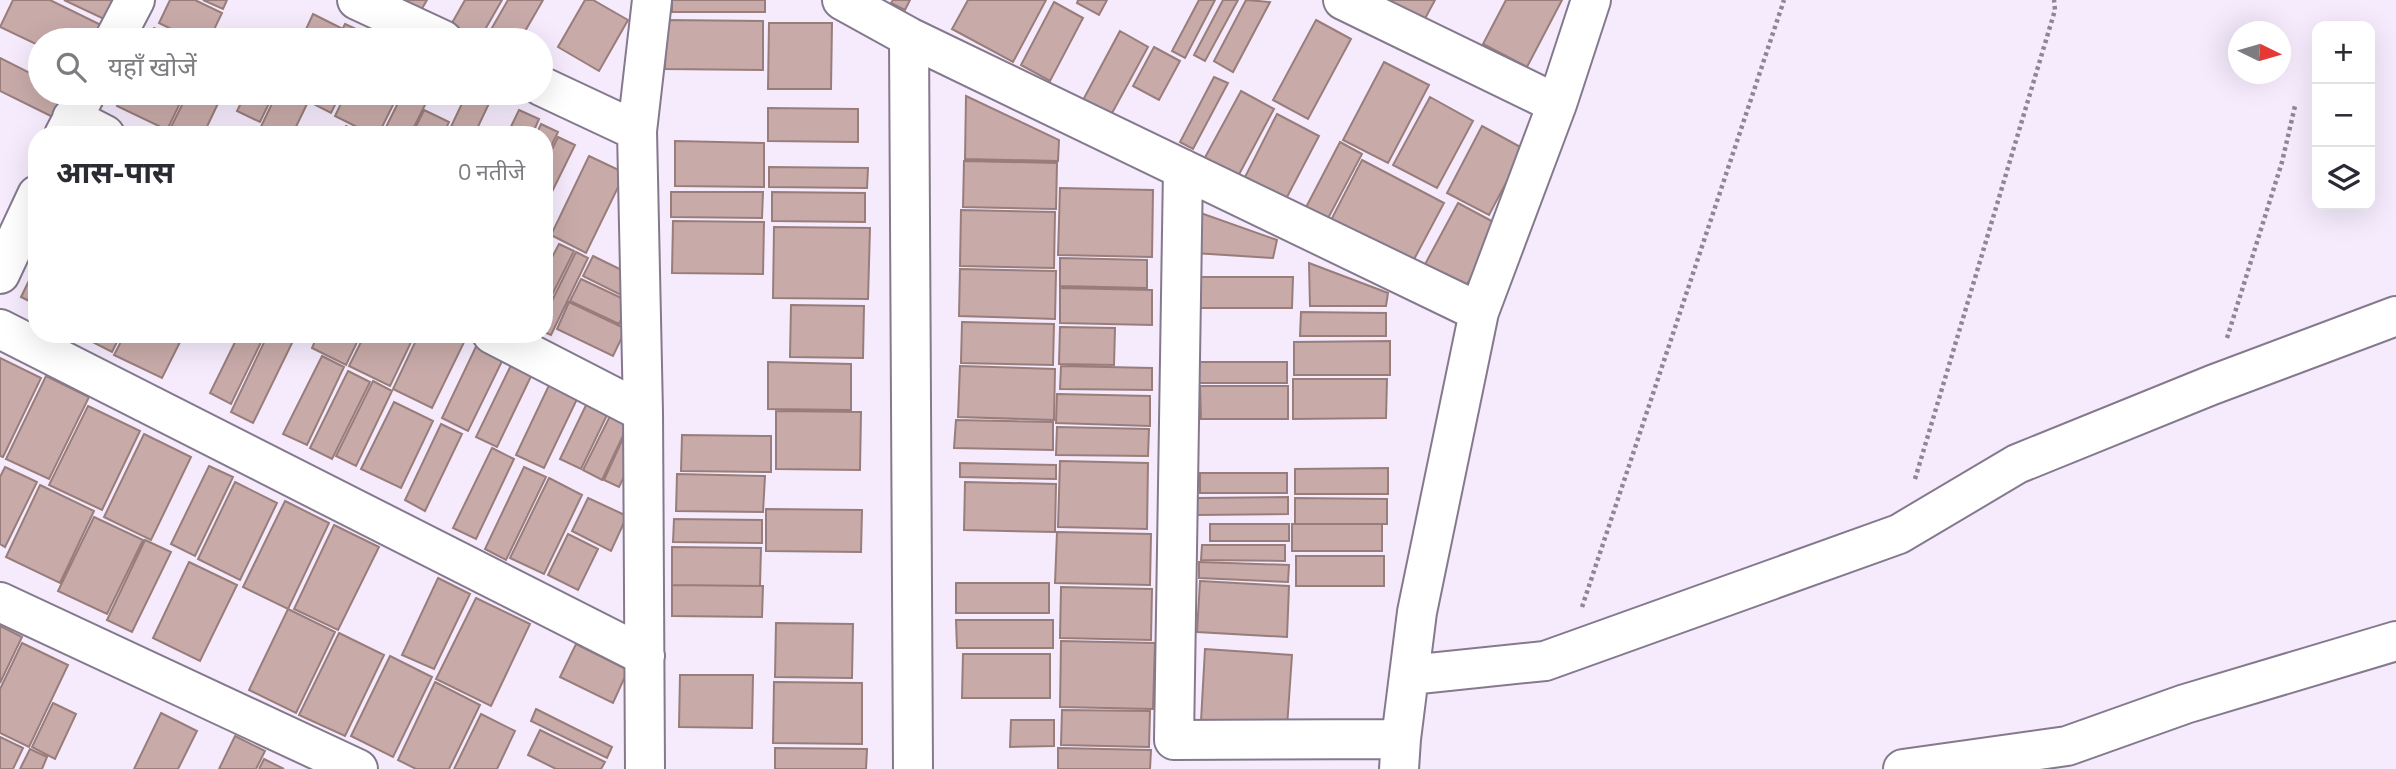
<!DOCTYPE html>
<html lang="hi">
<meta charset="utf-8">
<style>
:root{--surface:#fff;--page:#f7f7f7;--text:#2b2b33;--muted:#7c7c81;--line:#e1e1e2}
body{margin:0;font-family:"Titillium Web","Noto Sans Devanagari",sans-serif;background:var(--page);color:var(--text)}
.controls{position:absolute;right:21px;top:21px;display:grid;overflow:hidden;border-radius:14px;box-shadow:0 7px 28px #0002}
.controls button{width:63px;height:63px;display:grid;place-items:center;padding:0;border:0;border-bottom:2px solid var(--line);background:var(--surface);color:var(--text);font:35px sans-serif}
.compass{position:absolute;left:2228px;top:21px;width:63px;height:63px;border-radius:50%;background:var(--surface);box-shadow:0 7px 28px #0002;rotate:95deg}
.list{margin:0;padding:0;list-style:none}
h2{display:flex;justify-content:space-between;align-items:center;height:91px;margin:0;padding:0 28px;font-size:30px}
h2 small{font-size:23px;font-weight:400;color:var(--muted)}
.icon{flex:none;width:38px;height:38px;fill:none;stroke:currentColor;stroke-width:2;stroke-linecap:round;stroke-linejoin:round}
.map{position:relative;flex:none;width:2396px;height:769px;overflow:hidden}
.search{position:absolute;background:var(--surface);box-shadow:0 7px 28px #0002;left:28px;top:28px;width:525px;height:77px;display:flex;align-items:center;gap:18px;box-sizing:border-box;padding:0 24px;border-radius:38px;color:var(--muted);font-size:26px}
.panel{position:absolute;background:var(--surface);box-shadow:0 7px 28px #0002;left:28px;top:126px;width:525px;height:217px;border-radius:28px}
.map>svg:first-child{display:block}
.building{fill:#c8aba9;stroke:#987d7b;stroke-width:2}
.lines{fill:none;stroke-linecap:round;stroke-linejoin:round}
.minor-casing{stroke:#85798d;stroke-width:42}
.path{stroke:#8d8693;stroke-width:4.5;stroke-dasharray:3.5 3.5;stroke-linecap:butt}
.minor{stroke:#fff;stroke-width:38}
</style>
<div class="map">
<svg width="2396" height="769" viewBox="0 0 2396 769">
<rect width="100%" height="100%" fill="#f5ebfd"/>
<path class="building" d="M 13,0 L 50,0 L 101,25 L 94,40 L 40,40 L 40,46 L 0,27 Z
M 64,0 L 113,0 L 104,19 Z
M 170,0 L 195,0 L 222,13 L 209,40 L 193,40 L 159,23 Z
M 203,0 L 227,0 L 223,9 Z
M 407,0 L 427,0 L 417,17 L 402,9 Z
M 465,0 L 502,0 L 479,40 L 467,40 L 448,30 Z
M 508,0 L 543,0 L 520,40 L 485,40 Z
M 585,0 L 593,0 L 628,20 L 599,71 L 558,47 Z
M 672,0 L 765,0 L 765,12 L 672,12 Z
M 893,0 L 910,0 L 905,10 L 891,3 Z
M 968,0 L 1046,0 L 1013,62 L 952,29 Z
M 1078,0 L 1107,0 L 1099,15 L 1077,3 Z
M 1199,0 L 1215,0 L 1185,58 L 1172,51 Z
M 1223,0 L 1238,0 L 1205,61 L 1194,55 Z
M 1246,0 L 1270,2 L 1233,72 L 1214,61 Z
M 1388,0 L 1435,0 L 1421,26 L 1385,6 Z
M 1506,0 L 1562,0 L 1527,67 L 1483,44 Z
M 1054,2 L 1083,18 L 1050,81 L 1021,65 Z
M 313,14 L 341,28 L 335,40 L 301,40 Z
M 666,20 L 763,21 L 763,70 L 665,69 Z
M 1316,20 L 1351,39 L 1308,119 L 1273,100 Z
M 769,23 L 832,23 L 831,89 L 768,89 Z
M 345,24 L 369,35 L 366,40 L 337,40 Z
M 154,28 L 178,40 L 148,40 Z
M 1120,31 L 1148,47 L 1111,115 L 1083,100 Z
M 1154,47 L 1180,61 L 1159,100 L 1133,86 Z
M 0,58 L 40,78 L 40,93 L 71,93 L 61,121 L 0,91 Z
M 1384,62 L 1429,85 L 1388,163 L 1343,140 Z
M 1214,77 L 1228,83 L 1193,149 L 1180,142 Z
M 1241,91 L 1274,109 L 1236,180 L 1202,163 Z
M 123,93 L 185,93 L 167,130 L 117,106 Z
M 188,93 L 223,93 L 203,135 L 167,135 Z
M 246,93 L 274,93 L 260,122 L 237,111 Z
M 277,93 L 284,93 L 307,104 L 292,135 L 257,135 Z
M 313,93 L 341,93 L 331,113 L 308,101 Z
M 346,93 L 399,93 L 378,135 L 373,135 L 335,116 Z
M 403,93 L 431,93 L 410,135 L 382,135 Z
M 467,93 L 494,93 L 474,135 L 447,135 Z
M 966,96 L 1059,140 L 1058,161 L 965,159 Z
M 1430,97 L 1473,121 L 1437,188 L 1393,165 Z
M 768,108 L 858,109 L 858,142 L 768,141 Z
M 424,110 L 449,122 L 443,135 L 412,135 Z
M 519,110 L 539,119 L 532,135 L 507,135 Z
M 1277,114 L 1319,136 L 1286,199 L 1245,177 Z
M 541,124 L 558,132 L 544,161 L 544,135 L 536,135 Z
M 346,126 L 364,135 L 341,135 Z
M 1482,126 L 1524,149 L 1489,215 L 1447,193 Z
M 558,137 L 575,145 L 544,208 L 544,166 Z
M 675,141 L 764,143 L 764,187 L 675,186 Z
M 1340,142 L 1362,154 L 1325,224 L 1303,213 Z
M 589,156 L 625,173 L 586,253 L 551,235 Z
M 1362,160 L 1444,203 L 1411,265 L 1330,222 Z
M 964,161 L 1057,163 L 1056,209 L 963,207 Z
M 769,167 L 868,168 L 867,188 L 769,187 Z
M 1060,188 L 1153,190 L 1152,257 L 1058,255 Z
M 671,192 L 763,192 L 762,218 L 671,217 Z
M 772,192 L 865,193 L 865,222 L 772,221 Z
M 1458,203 L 1499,225 L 1464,290 L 1423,268 Z
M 961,210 L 1055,212 L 1054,268 L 960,266 Z
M 1195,211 L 1277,240 L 1273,258 L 1194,253 Z
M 673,221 L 764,222 L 763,274 L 672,273 Z
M 774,227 L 870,228 L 868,299 L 773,298 Z
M 559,244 L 574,251 L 544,311 L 544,273 Z
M 576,252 L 588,258 L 551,335 L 544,332 L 544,317 Z
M 593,256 L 636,277 L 627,298 L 583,276 Z
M 1060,258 L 1147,260 L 1147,288 L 1060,286 Z
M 1309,263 L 1388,293 L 1386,306 L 1310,306 Z
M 37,264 L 37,305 L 21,297 Z
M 960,269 L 1056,271 L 1055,319 L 959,316 Z
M 1194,277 L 1293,277 L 1292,308 L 1194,308 Z
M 581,279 L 630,302 L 619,324 L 570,301 Z
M 1060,288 L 1152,290 L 1152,325 L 1060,323 Z
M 569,302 L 626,329 L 613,356 L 557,329 Z
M 791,305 L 864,306 L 863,358 L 790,357 Z
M 1301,312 L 1386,313 L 1386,336 L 1300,336 Z
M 962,322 L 1054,324 L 1053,365 L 961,363 Z
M 1060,327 L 1115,328 L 1114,365 L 1059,364 Z
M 77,334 L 121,334 L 112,352 Z
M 125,334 L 184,334 L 162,378 L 114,355 Z
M 239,334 L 265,334 L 231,404 L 210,393 Z
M 268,334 L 278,334 L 293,341 L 253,423 L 231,412 Z
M 318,334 L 361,334 L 346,365 L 312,348 Z
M 365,334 L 415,334 L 390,386 L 349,366 Z
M 419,334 L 468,334 L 432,408 L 393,389 Z
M 481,336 L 508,349 L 468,431 L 442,418 Z
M 1390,341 L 1390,375 L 1294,375 L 1294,342 Z
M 322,356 L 344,367 L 307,445 L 283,434 Z
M 515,357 L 536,366 L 497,447 L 476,437 Z
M 0,358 L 41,378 L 3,457 L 0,456 Z
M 768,362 L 851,364 L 851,410 L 768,409 Z
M 1199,362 L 1287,362 L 1287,383 L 1199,383 Z
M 960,366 L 1055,369 L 1054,420 L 958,417 Z
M 1061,366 L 1152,368 L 1152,390 L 1060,389 Z
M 348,371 L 370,382 L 332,459 L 310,448 Z
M 46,376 L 89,397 L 49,479 L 6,459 Z
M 1293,379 L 1387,379 L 1386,418 L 1293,419 Z
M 373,381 L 392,391 L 356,466 L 336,456 Z
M 551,381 L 579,395 L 544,468 L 516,455 Z
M 1200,386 L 1288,386 L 1288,419 L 1201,419 Z
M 1057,394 L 1150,396 L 1150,426 L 1056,423 Z
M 588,401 L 609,411 L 581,469 L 560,459 Z
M 394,402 L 433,421 L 401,488 L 361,469 Z
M 88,406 L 140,431 L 102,510 L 49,485 Z
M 776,411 L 861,412 L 860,470 L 776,469 Z
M 612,412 L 630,421 L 602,480 L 583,470 Z
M 956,420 L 1053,422 L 1053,450 L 954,448 Z
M 441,424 L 462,434 L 425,511 L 405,500 Z
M 1057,427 L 1149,429 L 1148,456 L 1056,455 Z
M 144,434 L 191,457 L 151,540 L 104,517 Z
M 682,435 L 771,436 L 771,472 L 681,471 Z
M 624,436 L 640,444 L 619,487 L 604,480 Z
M 492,448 L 514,459 L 476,539 L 453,528 Z
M 1060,461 L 1148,463 L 1147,529 L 1058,527 Z
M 960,463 L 1056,465 L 1056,479 L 960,477 Z
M 209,466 L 233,477 L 195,556 L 171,544 Z
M 5,467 L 37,482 L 5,547 L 0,544 L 0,477 Z
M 524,467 L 546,477 L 506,560 L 485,549 Z
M 1388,468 L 1388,494 L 1295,494 L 1295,469 Z
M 1200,473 L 1287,473 L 1287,493 L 1200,493 Z
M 677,474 L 765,476 L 763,512 L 676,511 Z
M 549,478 L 582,495 L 544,574 L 510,558 Z
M 235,482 L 277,503 L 240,580 L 198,559 Z
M 965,482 L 1056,484 L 1055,532 L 964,530 Z
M 40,485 L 94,511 L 60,583 L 6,557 Z
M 1288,497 L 1288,514 L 1196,515 L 1197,498 Z
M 588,498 L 627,516 L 611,551 L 572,531 Z
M 1295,498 L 1387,499 L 1387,524 L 1295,524 Z
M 285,501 L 329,523 L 288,609 L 243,587 Z
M 766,509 L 862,510 L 861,552 L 766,551 Z
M 94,517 L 143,540 L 107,614 L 58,591 Z
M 674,519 L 762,520 L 762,543 L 673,542 Z
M 1210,524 L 1289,524 L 1289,541 L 1210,541 Z
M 1292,524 L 1382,524 L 1382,551 L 1292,551 Z
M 334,525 L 379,547 L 338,630 L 294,609 Z
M 1057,532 L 1151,534 L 1150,585 L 1055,583 Z
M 568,534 L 598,549 L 578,590 L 548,575 Z
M 145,540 L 171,552 L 132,632 L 107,620 Z
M 1202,545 L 1285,545 L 1285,561 L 1201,560 Z
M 672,547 L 761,548 L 760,586 L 672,585 Z
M 1296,556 L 1384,556 L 1384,586 L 1296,586 Z
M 189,562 L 237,585 L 200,661 L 153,638 Z
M 1199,562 L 1289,565 L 1288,582 L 1199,578 Z
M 438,578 L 470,594 L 434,669 L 402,655 Z
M 1200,581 L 1289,586 L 1287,637 L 1197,632 Z
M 956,583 L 1049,583 L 1049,613 L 956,613 Z
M 672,585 L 763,586 L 762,617 L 672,616 Z
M 1061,587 L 1152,589 L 1151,640 L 1060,638 Z
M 476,598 L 530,624 L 491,706 L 436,679 Z
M 288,609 L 335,632 L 296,713 L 249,690 Z
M 956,620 L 1053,620 L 1053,648 L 957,648 Z
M 776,623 L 853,624 L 852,678 L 775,677 Z
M 0,626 L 22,637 L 0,683 Z
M 339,633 L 384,655 L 345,736 L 299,715 Z
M 1061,641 L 1155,643 L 1153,709 L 1060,707 Z
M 22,643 L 68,665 L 29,747 L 0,733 L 0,689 Z
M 576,644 L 628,670 L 613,703 L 560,677 Z
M 1205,649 L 1292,655 L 1287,727 L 1201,721 Z
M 963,654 L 1050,654 L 1050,698 L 962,698 Z
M 390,656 L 432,677 L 393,757 L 351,736 Z
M 680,675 L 753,675 L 752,728 L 679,727 Z
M 435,682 L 480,705 L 449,769 L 416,769 L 398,760 Z
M 774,682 L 862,683 L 862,744 L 773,743 Z
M 53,703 L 76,714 L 55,759 L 32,747 Z
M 536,709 L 612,747 L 607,758 L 531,721 Z
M 1062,710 L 1150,711 L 1149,747 L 1061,745 Z
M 161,713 L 197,731 L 178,769 L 134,769 Z
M 481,714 L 515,731 L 497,769 L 454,769 Z
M 1011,720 L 1054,720 L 1054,746 L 1010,747 Z
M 540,730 L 605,762 L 601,769 L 556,769 L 528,755 Z
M 235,736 L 265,751 L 256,769 L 219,769 Z
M 0,737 L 23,748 L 13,769 L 0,769 Z
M 775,748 L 867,749 L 866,769 L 775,769 Z
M 1058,748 L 1151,750 L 1150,769 L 1058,769 Z
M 30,749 L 47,757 L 42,769 L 20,769 Z
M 264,759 L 284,769 L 259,769 Z"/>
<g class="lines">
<g class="minor-casing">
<path id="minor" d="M 357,0 L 443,40
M 842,0 L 909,37 L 1479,312
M 1343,0 L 1557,104
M 909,37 L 913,769
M 114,40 L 135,0
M 541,86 L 637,131
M 72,118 L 105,135
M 64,135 L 86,93
M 1183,169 L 1174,740 L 1401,739
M 0,274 L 37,195
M 0,329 L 645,656
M 492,334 L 643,412
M 0,602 L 358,769
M 1410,675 L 1545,661 L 1899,534 L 2017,464 L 2212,385 L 2396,316
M 645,769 L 643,412 L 637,131 L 652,0
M 1399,769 L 1401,739 L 1417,612 L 1479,312 L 1557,104 L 1591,0
M 1903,769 L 2067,746 L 2185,704 L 2396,641"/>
</g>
<path class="path" d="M 2227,338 L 2282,162 L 2295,106
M 1915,479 L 2055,10 L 2054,0
M 1582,607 L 1784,0"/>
<use href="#minor" class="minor"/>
</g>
</svg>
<div class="controls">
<button>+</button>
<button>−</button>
<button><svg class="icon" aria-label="layers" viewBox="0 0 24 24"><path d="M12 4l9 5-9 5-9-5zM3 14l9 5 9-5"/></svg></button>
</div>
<svg class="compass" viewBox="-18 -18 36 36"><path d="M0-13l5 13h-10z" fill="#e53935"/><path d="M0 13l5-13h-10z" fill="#7c7c81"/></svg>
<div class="search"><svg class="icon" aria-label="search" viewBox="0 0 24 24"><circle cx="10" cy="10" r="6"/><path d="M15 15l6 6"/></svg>यहाँ खोजें</div>
<section class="panel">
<h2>आस-पास<small>0 नतीजे</small></h2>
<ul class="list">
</ul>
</section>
</div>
